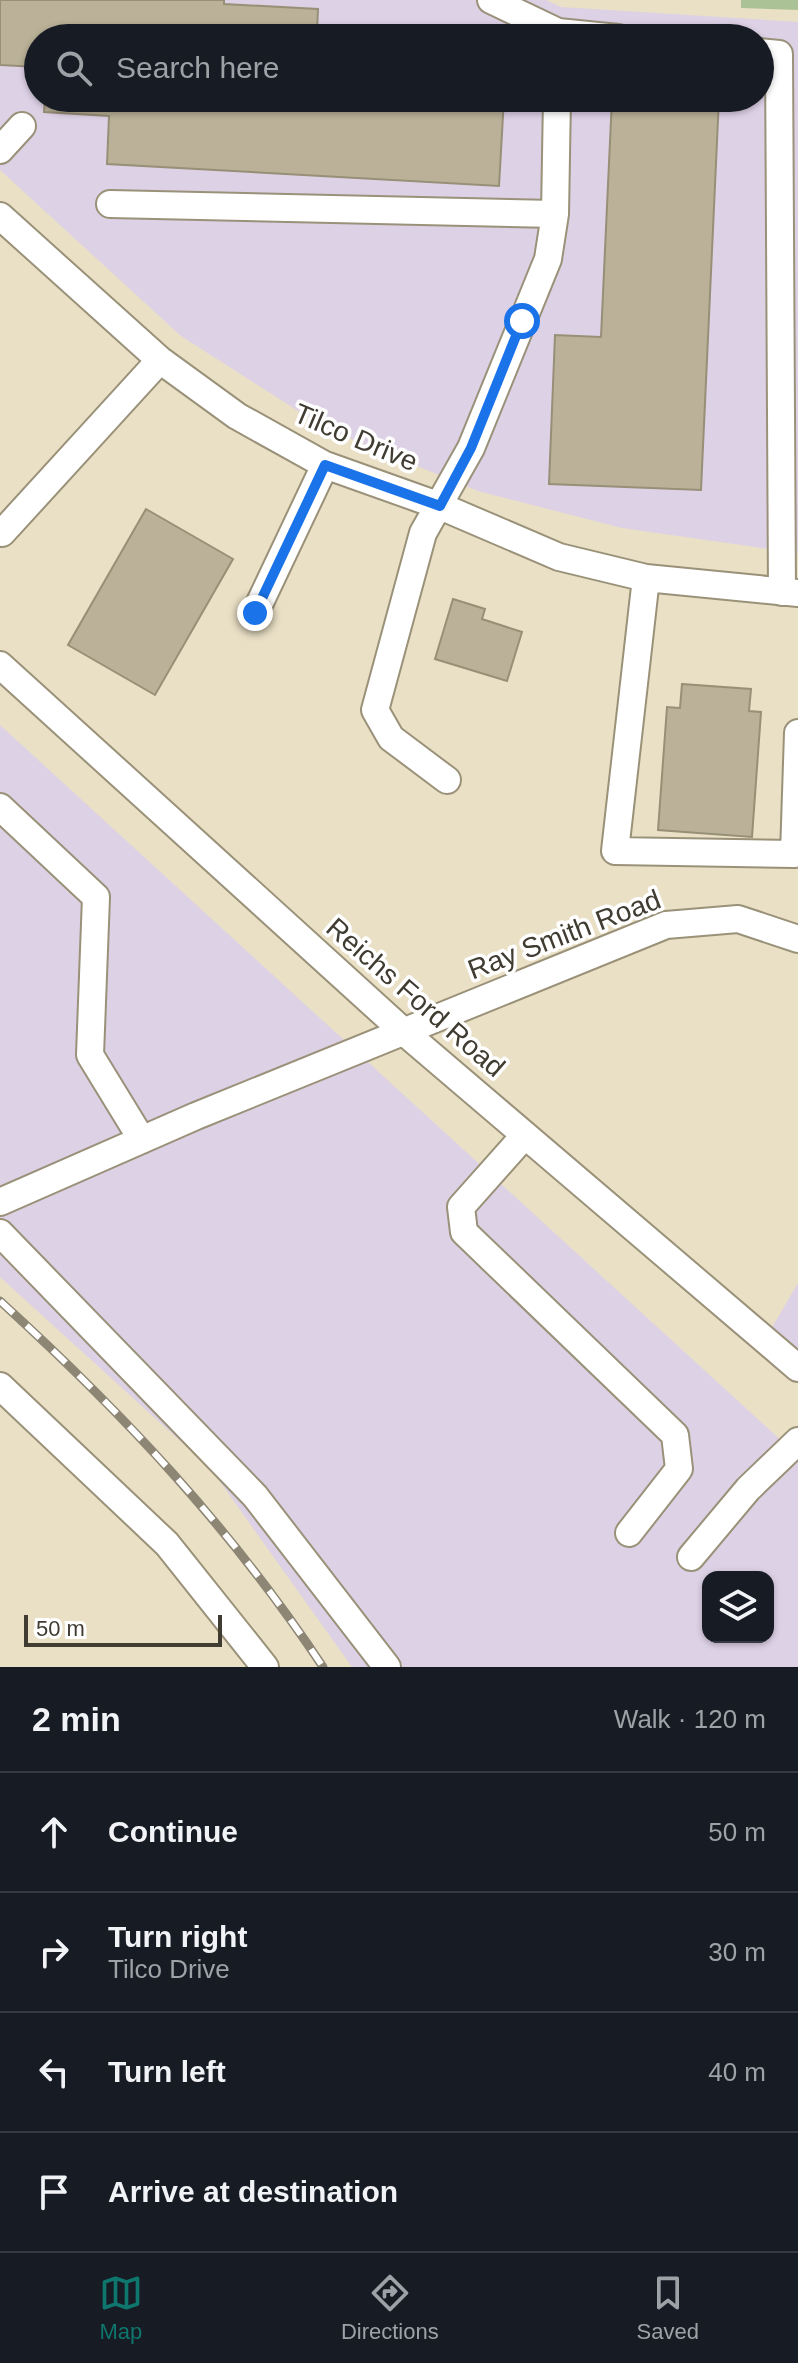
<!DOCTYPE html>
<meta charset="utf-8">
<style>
:root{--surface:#171b24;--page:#20242c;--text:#f1f3f6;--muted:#9ea1a6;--line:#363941;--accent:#0f766e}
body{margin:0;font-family:Arial,sans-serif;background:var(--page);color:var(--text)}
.controls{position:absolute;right:24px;bottom:24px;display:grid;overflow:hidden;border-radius:16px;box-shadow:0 2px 6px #0004}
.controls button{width:72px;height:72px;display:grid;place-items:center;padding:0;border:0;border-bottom:2px solid var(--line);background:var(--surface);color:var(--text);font:40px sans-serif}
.scale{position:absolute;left:24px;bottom:20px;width:198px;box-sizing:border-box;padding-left:8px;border:4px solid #403c32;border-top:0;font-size:22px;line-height:28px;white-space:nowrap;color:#403c32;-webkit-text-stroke:6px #fff;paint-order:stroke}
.stop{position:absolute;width:24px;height:24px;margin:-18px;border:6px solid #1a73e8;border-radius:50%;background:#fff}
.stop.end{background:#1a73e8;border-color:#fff;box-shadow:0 2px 8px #0008}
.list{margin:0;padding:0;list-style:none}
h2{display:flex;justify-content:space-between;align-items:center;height:104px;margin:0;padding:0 32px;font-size:34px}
h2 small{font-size:26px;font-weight:400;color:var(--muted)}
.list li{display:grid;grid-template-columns:52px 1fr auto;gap:24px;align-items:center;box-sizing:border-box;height:120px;padding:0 32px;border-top:2px solid var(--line)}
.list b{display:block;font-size:30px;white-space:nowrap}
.list p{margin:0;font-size:26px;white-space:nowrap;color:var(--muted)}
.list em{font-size:26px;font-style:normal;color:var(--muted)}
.icon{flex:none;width:44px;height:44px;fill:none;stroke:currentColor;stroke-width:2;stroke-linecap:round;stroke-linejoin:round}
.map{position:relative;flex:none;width:798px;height:1667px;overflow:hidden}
.search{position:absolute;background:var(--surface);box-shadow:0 2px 6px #0004;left:24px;right:24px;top:24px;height:88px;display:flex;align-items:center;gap:20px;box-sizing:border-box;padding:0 28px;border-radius:44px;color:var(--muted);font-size:30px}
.sheet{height:584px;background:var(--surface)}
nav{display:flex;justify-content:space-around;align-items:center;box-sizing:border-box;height:112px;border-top:2px solid var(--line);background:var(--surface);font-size:22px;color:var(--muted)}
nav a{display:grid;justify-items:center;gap:4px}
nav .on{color:var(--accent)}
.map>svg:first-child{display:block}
.industrial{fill:#ddd1e6;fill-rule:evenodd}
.green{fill:#aac295}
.building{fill:#bab198;stroke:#988f77;stroke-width:2}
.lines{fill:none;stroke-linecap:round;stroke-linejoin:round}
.minor-casing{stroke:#9a9179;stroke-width:30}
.minor{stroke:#fff;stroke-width:26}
.rail-casing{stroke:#8d8675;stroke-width:9}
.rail{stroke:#fff;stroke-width:6;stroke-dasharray:18;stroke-linecap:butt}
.route{stroke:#1a73e8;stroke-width:10}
.labels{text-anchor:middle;stroke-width:7;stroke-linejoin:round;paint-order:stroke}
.street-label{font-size:28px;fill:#403c32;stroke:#fff}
</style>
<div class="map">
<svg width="798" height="1667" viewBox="0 0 798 1667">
<rect width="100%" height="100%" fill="#eae0c6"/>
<path class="industrial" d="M 0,0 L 546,0 L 561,7 L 798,22 L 798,553 L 622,528 L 478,491 L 325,428 L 181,336 L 0,170 ZM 38,38 L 760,38 L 760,98 L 38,98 Z
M 0,725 L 798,1456 L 798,1667 L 352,1667 L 211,1469 L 0,1277 ZM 708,1577 L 768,1577 L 768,1637 L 708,1637 Z
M 798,1283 L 798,1357 L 770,1331 Z"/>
<path class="green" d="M 741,0 L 798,0 L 798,10 L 741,8 Z"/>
<path class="building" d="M 0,0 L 224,0 L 224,4 L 318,9 L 317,32 L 414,38 L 38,38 L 38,67 L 0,65 Z
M 45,98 L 504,98 L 499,186 L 107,164 L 109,116 L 44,112 Z
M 612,98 L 719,98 L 701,490 L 549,484 L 555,335 L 601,337 Z
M 146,509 L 233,559 L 155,695 L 68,645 Z
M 453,599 L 485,609 L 482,619 L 522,632 L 507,681 L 435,659 Z
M 682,684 L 751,689 L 749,711 L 761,712 L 752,837 L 658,830 L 667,707 L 680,708 Z"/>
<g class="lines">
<g class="minor-casing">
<path id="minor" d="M 491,0 L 558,32 L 558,38
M 558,32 L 618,38
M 760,52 L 779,54 L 782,592
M 0,150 L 22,126
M 110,204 L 555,214
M 0,216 L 160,360 L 237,416 L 325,465 L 440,506 L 559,557 L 646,578 L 798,593
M 2,533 L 160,360
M 646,578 L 615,851 L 794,854 L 798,733
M 255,613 L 325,465
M 0,665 L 403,1031 L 798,1368
M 447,780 L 391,738 L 375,710 L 423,533 L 471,448 L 548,259 L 555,214 L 557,98
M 0,807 L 96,897 L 90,1055 L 142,1140
M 525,1135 L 461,1207 L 464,1232 L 675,1435 L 679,1469 L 629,1533
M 0,1202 L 196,1116 L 666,925 L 738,919 L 798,939
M 0,1233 L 255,1496 L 387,1667
M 0,1386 L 167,1544 L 265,1667
M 691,1557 L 748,1489 L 798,1441"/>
</g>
<use href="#minor" class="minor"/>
<g class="rail-casing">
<path id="rail" d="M 0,1301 C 124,1414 230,1527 323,1667"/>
</g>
<use href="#rail" class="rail"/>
</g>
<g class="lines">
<path class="route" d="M 255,613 L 325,465 L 440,506 L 471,448 L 522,321"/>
</g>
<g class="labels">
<g class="street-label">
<text transform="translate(356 437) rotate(23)" y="10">Tilco Drive</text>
<text transform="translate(564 934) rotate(-21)" y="10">Ray Smith Road</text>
<text transform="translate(416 997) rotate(41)" y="10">Reichs Ford Road</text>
</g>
</g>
</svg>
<div class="controls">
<button><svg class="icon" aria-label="layers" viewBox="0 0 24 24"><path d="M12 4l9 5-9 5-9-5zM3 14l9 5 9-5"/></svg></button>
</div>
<div class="scale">50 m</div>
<div class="stop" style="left:522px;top:321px"></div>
<div class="stop end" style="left:255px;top:613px"></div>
<div class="search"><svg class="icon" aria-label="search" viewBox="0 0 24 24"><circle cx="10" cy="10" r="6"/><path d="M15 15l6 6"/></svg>Search here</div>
</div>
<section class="sheet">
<h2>2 min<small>Walk · 120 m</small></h2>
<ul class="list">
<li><svg class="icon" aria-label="ahead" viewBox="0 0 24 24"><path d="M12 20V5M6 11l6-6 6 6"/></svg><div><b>Continue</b></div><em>50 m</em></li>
<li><svg class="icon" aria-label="right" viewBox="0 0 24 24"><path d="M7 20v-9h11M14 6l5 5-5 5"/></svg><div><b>Turn right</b><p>Tilco Drive</p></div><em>30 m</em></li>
<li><svg class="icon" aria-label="left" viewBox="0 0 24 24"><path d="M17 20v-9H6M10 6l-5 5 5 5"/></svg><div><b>Turn left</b></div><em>40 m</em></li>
<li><svg class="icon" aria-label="arrive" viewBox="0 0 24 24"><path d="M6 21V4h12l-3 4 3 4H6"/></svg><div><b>Arrive at destination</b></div></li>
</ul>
</section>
<nav>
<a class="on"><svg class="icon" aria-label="map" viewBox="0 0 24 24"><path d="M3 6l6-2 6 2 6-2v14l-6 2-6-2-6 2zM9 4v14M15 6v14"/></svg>Map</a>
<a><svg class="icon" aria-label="directions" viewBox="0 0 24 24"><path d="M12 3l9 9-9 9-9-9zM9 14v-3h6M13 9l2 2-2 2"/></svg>Directions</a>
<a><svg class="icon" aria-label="saved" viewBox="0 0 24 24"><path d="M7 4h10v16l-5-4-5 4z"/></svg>Saved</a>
</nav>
